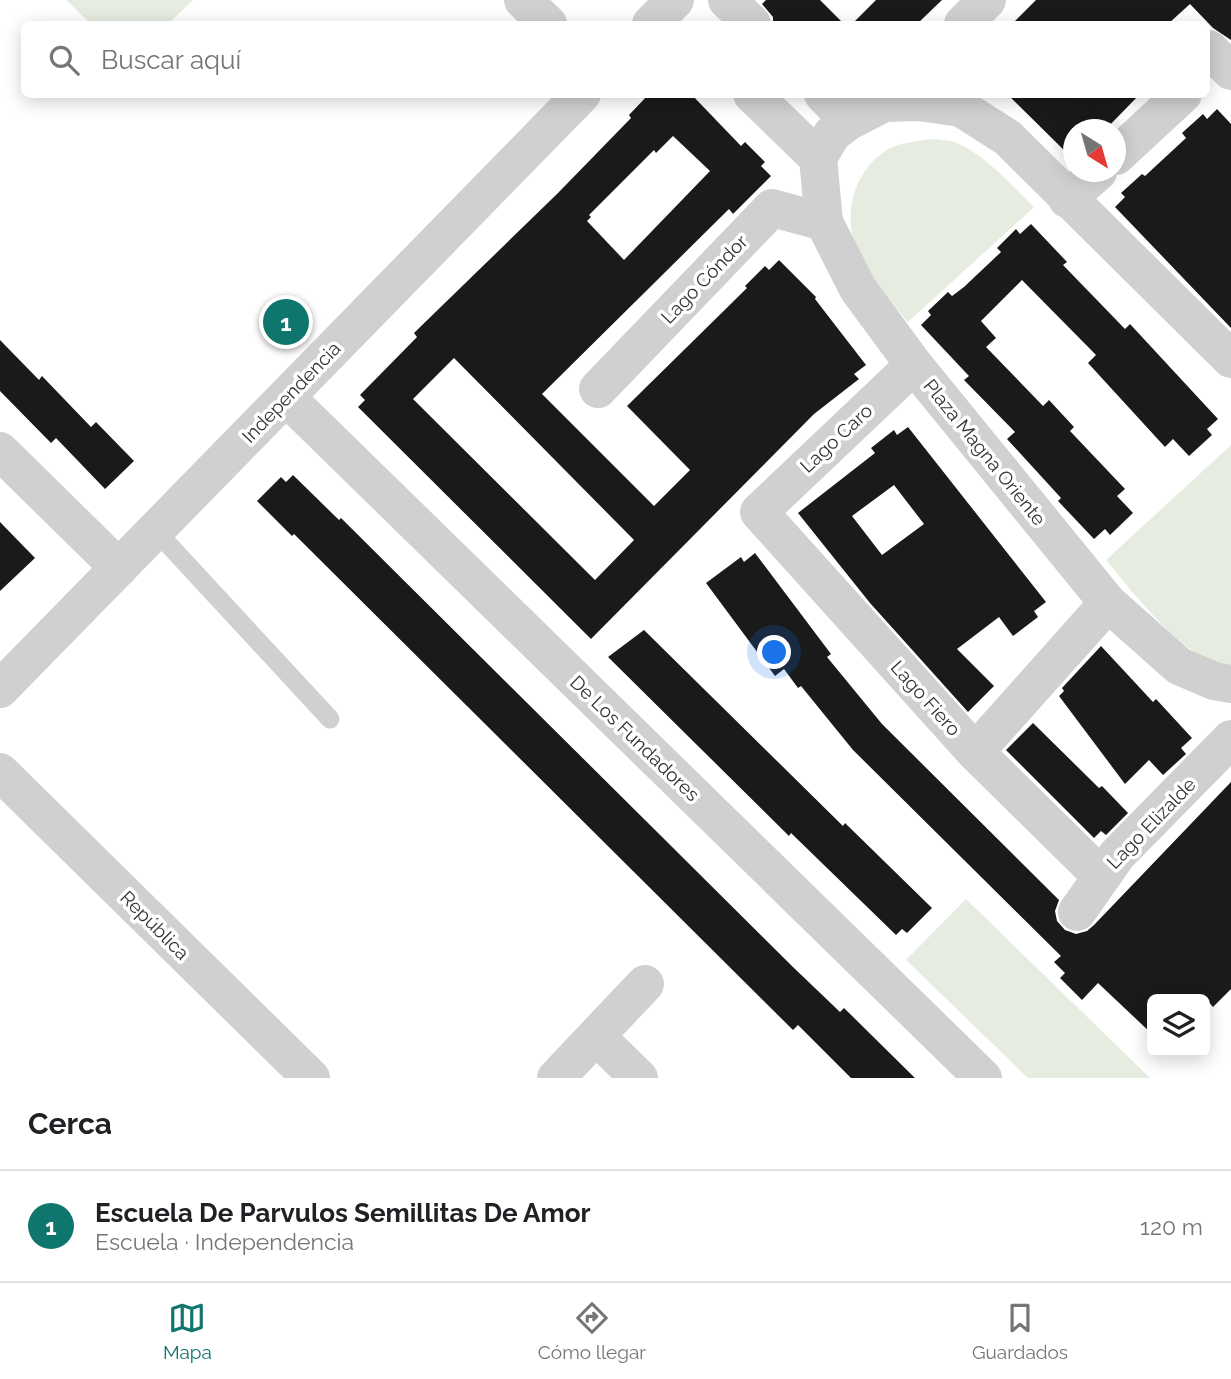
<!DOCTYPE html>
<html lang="es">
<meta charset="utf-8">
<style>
:root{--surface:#fff;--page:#f6f6f6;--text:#202124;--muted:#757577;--line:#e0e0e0;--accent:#0f766e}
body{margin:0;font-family:Raleway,sans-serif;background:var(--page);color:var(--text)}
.controls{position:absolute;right:21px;bottom:21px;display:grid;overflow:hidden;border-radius:10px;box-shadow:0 4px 18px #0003}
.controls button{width:63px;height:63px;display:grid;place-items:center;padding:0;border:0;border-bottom:2px solid var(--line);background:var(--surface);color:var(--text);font:35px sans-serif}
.compass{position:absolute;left:1063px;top:119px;width:63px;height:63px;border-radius:50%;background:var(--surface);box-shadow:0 4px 18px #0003;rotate:143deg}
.you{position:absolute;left:775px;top:653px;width:24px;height:24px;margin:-18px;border:5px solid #fff;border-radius:50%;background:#1a73e8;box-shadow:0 0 0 10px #1a73e833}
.badge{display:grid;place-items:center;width:46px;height:46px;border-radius:50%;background:var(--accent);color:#fff;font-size:23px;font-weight:700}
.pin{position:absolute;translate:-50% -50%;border:4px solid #fff;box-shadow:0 2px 7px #0006}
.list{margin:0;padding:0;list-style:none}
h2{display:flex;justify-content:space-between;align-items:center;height:91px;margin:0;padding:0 28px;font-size:30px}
h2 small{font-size:23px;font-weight:400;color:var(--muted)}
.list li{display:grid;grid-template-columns:46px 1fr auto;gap:21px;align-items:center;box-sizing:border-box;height:112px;padding:0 28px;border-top:2px solid var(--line)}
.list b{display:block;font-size:26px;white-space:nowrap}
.list p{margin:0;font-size:23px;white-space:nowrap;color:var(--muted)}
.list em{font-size:23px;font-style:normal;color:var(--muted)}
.icon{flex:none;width:38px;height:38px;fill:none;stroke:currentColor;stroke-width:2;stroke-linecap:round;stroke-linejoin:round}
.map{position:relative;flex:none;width:1231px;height:1078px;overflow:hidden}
.search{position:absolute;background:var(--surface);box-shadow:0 4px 18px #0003;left:21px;right:21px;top:21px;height:77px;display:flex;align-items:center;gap:18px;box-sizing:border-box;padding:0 24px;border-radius:10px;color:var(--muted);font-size:26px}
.sheet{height:203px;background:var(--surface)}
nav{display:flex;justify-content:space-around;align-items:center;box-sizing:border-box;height:98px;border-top:2px solid var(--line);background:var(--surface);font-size:19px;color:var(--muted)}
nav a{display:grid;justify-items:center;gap:4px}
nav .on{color:var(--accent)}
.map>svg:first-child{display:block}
.green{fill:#e6ecdf}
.building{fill:#1a1a1a;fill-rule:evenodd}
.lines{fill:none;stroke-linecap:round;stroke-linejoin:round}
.service{stroke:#d0d0d0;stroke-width:19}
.minor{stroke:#d0d0d0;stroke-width:38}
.tertiary{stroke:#d0d0d0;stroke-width:38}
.labels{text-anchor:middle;stroke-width:7;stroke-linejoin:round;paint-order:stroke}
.street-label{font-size:19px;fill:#333;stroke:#fff}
</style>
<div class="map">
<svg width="1231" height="1078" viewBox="0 0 1231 1078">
<rect width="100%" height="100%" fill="#fff"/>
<path class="green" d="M 66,0 L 193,0 L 168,24 L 91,24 Z
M 934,139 C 941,140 950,140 956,143 C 982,152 1014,187 1034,207 L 908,322 C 889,299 863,275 855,246 C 844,212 854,170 887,150 C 901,142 918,141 934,139 Z
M 1231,445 L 1231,665 C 1189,667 1131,590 1106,560 Z
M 966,899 L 1150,1078 L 1028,1078 L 906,960 Z"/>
<path class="building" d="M 766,0 L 820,0 L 844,24 L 773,24 L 773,17 L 762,4 Z
M 876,0 L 942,0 L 917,24 L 852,24 Z
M 1036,0 L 1231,0 L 1231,40 L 1213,28 L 1190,4 L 1168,24 L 1012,24 Z
M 649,94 L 691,94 L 741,146 L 745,142 L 765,162 L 761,166 L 771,176 L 733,214 L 729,209 L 542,394 L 654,506 L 690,470 L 627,406 L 747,288 L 745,286 L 765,266 L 769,270 L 779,260 L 816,297 L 815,299 L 866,365 L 854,374 L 859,379 L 814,414 L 591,639 L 358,407 L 365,400 L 360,395 L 417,337 L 414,333 L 558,193 L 631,118 L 629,115 ZM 673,136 L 710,171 L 624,260 L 587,221 L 591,217 L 589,215 L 654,150 L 656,153 ZM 454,358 L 634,540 L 595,580 L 413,399 Z
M 1007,94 L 1140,94 L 1105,130 L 1074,130 L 1074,160 Z
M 1217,109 L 1231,124 L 1231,328 L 1115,207 L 1125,197 L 1121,193 L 1142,174 L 1145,176 L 1186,138 L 1182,133 L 1203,114 L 1207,119 Z
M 1031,224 L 1067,262 L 1063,265 L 1125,329 L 1130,324 L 1218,419 L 1207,429 L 1212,435 L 1189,456 L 1173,439 L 1165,447 L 1088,363 L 1096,355 L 1022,280 L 981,321 L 996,338 L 986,347 L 1043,406 L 1049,400 L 1074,427 L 1070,431 L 1125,489 L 1117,496 L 1133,513 L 1110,535 L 1105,529 L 1094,539 L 1058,501 L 1061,498 L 1007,439 L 1015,432 L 964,380 L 969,376 L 921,325 L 931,315 L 928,311 L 948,292 L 952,296 L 964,287 L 1001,252 L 997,248 L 1016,229 L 1020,234 Z
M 0,340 L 39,380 L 42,376 L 91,427 L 96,422 L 134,461 L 105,489 L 56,438 L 51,443 L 0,391 Z
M 908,427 L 1046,602 L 1034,611 L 1038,617 L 1013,636 L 999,617 L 957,649 L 994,686 L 968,712 L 870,603 L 798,513 L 875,453 L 871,448 L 894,430 L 897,435 ZM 894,485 L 924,524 L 882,555 L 852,516 Z
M 293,475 L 339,520 L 341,518 L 794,968 L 840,1012 L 844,1008 L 915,1078 L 851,1078 L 798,1025 L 793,1030 L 294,534 L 292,536 L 257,501 L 281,477 L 286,482 Z
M 0,522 L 35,558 L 0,591 Z
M 755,553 L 831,654 L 827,657 L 882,724 L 1059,900 L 1055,911 L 1057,921 L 1065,930 L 1076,934 L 1087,931 L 1094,925 L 1231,782 L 1231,989 L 1213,1007 L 1206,999 L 1152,999 L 1152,1034 L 1098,983 L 1082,1000 L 1060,978 L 1065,973 L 1054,962 L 1061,956 L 853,750 L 801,686 L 798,688 L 784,669 L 775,676 L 706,583 L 741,557 L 744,562 Z
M 644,630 L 843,826 L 845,823 L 932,908 L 907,933 L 902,929 L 896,935 L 791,833 L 789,836 L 608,657 Z
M 1101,646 L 1153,702 L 1156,699 L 1192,738 L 1181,748 L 1186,754 L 1163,775 L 1149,760 L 1125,784 L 1059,696 L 1064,691 L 1062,688 Z
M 1033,723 L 1099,788 L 1102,786 L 1128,813 L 1106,835 L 1101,831 L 1094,838 L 1006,750 Z"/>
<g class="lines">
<path class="service" d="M 156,531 L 330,719"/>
<path class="minor" d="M 523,0 L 548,24
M 727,0 L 752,24
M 963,24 L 987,0
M 1209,49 L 1231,71
M 752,94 L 818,158
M 823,94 L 849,121
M 1116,156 L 1183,94
M 818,158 L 824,222 L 858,289 L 914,365 L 1108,603 L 1179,666 L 1214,681 L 1231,684
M 818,158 L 832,134 L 849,121 L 884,103 L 919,102 L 961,108 L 1008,138 L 1231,359
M 1067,199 L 1098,172
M 914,365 L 759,512 L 975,752 L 1101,876
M 598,389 L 772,208 L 824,222
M 286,397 L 983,1078
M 0,451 L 119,568
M 975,752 L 1108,603
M 0,772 L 311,1078
M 1077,912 L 1117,855 L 1231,739
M 596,1036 L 639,1078
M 556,1078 L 645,984"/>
<path class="tertiary" d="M 651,24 L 675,0
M 0,689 L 582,94"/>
</g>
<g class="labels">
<g class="street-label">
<text transform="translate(704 279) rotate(-46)" y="7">Lago Cóndor</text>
<text transform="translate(291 392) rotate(-46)" y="7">Independencia</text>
<text transform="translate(836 438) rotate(-43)" y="7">Lago Caro</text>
<text transform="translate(985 452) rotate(51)" y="7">Plaza Magna Oriente</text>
<text transform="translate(926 698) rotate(48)" y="7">Lago Fiero</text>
<text transform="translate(635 738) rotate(44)" y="7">De Los Fundadores</text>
<text transform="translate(1151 823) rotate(-46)" y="7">Lago Elizalde</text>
<text transform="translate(155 925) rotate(45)" y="7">República</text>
</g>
</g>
</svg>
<div class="controls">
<button><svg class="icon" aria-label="layers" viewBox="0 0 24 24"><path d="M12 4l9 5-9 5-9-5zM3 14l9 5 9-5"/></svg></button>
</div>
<svg class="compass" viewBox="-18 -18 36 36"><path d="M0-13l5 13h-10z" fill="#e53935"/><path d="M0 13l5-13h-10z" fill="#757577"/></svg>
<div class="you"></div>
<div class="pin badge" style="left:286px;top:322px">1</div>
<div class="search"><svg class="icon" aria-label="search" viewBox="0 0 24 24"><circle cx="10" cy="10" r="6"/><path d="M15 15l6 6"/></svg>Buscar aquí</div>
</div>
<section class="sheet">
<h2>Cerca<small></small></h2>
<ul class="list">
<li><span class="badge">1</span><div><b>Escuela De Parvulos Semillitas De Amor</b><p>Escuela · Independencia</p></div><em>120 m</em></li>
</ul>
</section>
<nav>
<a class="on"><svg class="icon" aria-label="map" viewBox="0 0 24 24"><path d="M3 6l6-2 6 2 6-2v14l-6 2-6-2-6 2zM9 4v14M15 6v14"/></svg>Mapa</a>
<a><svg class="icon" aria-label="directions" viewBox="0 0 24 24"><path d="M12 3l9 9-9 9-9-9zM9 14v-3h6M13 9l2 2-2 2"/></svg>Cómo llegar</a>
<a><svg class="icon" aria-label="saved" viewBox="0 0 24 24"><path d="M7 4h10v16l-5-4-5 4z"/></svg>Guardados</a>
</nav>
